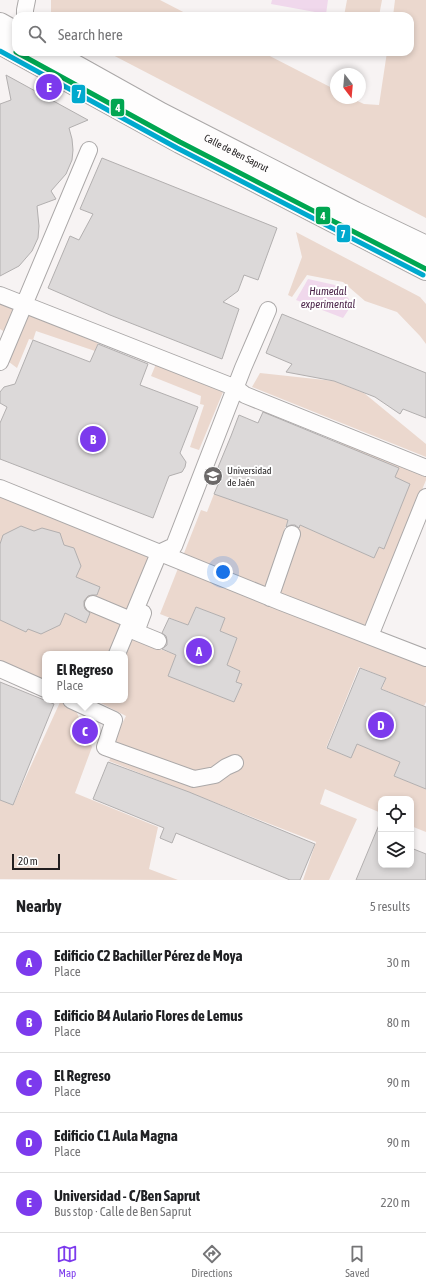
<!DOCTYPE html>
<meta charset="utf-8">
<style>
:root{--surface:#fff;--page:#f2f2f2;--text:#202124;--muted:#757577;--line:#e0e0e0;--accent:#7c3aed}
body{margin:0;font-family:"Asap Condensed",sans-serif;background:var(--page);color:var(--text)}
.controls{position:absolute;right:12px;bottom:12px;display:grid;overflow:hidden;border-radius:8px;box-shadow:0 2px 6px #0003}
.controls button{width:36px;height:36px;display:grid;place-items:center;padding:0;border:0;border-bottom:1px solid var(--line);background:var(--surface);color:var(--text);font:20px sans-serif}
.compass{position:absolute;left:330px;top:68px;width:36px;height:36px;border-radius:50%;background:var(--surface);box-shadow:0 2px 6px #0003;rotate:164deg}
.scale{position:absolute;left:12px;bottom:10px;width:48px;box-sizing:border-box;padding-left:4px;border:2px solid #211e1f;border-top:0;font-size:11px;line-height:14px;white-space:nowrap;color:#211e1f;-webkit-text-stroke:3px #fff;paint-order:stroke}
.you{position:absolute;left:223px;top:572px;width:14px;height:14px;margin:-10px;border:3px solid #fff;border-radius:50%;background:#1a73e8;box-shadow:0 0 0 6px #1a73e833}
.badge{display:grid;place-items:center;width:26px;height:26px;border-radius:50%;background:var(--accent);color:#fff;font-size:13px;font-weight:700}
.pin{position:absolute;translate:-50% -50%;border:2px solid #fff;box-shadow:0 1px 4px #0006}
.popup{position:absolute;left:42px;top:651px;width:86px;height:52px;box-sizing:border-box;display:grid;place-content:center;border-radius:8px;background:var(--surface);filter:drop-shadow(0 1px 3px #0005);font-size:13px;white-space:nowrap;color:var(--muted)}
.popup b{font-size:15px;color:var(--text)}
.popup::after{content:'';position:absolute;left:50%;top:100%;margin-left:-8px;border:8px solid transparent;border-top-color:var(--surface)}
.list{margin:0;padding:0;list-style:none}
h2{display:flex;justify-content:space-between;align-items:center;height:52px;margin:0;padding:0 16px;font-size:17px}
h2 small{font-size:13px;font-weight:400;color:var(--muted)}
.list li{display:grid;grid-template-columns:26px 1fr auto;gap:12px;align-items:center;box-sizing:border-box;height:60px;padding:0 16px;border-top:1px solid var(--line)}
.list b{display:block;font-size:15px;white-space:nowrap}
.list p{margin:0;font-size:13px;white-space:nowrap;color:var(--muted)}
.list em{font-size:13px;font-style:normal;color:var(--muted)}
.icon{flex:none;width:22px;height:22px;fill:none;stroke:currentColor;stroke-width:2;stroke-linecap:round;stroke-linejoin:round}
.map{position:relative;flex:none;width:426px;height:880px;overflow:hidden}
.search{position:absolute;background:var(--surface);box-shadow:0 2px 6px #0003;left:12px;right:12px;top:12px;height:44px;display:flex;align-items:center;gap:10px;box-sizing:border-box;padding:0 14px;border-radius:12px;color:var(--muted);font-size:15px}
.sheet{height:352px;background:var(--surface)}
nav{display:flex;justify-content:space-around;align-items:center;box-sizing:border-box;height:56px;border-top:1px solid var(--line);background:var(--surface);font-size:11px;color:var(--muted)}
nav a{display:grid;justify-items:center;gap:2px}
nav .on{color:var(--accent)}
.map>svg:first-child{display:block}
.green{fill:#ebd8ce}
.water{fill:#f0d8ec}
.building{fill:#dcd9d9;stroke:#b2afaf}
.lines{fill:none;stroke-linecap:round;stroke-linejoin:round}
.street-casing{stroke:#aba8a8;stroke-width:18}
.secondary-casing{stroke:#aba8a8;stroke-width:24}
.street{stroke:#fefdfd;stroke-width:16}
.secondary{stroke:#fefdfd;stroke-width:22}
.bus-1-casing{stroke:#fff;stroke-width:8}
.bus-2-casing{stroke:#fff;stroke-width:8}
.bus-1{stroke:#00a651;stroke-width:5}
.bus-2{stroke:#00a9ce;stroke-width:5}
.labels{text-anchor:middle;stroke-width:4;stroke-linejoin:round;paint-order:stroke}
.street-label{font-size:10px;fill:#211e1f;stroke:#fff}
.poi-label{font-size:10px;fill:#211e1f;stroke:#fff;text-anchor:start}
.water-label{font-size:11px;font-style:italic;fill:#471f45;stroke:#fff}
.line-badge{stroke:#fff;stroke-width:1.5}
.badge-label{font-size:11px;text-anchor:middle;font-weight:bold;fill:#fff}
</style>
<div class="map">
<svg width="426" height="880" viewBox="0 0 426 880">
<rect width="100%" height="100%" fill="#f7f3f3"/>
<path class="green" d="M 51,0 L 160,0 L 191,16 L 51,16 Z
M 347,0 L 382,0 L 379,16 L 344,16 Z
M 395,0 L 426,0 L 426,218 L 107,52 L 262,52 L 336,90 L 336,98 L 351,98 L 364,104 L 379,105 L 387,52 L 410,52 L 410,16 L 393,16 Z
M 296,232 L 420,297 L 426,304 L 426,344 L 420,336 L 397,312 L 365,301 L 343,282 L 307,275 L 292,297 L 288,295 L 302,257 Z
M 0,303 L 14,309 L 5,332 L 0,329 Z
M 25,311 L 98,343 L 95,351 L 36,331 L 33,340 L 29,339 L 17,368 L 9,362 Z
M 156,364 L 223,392 L 199,450 L 190,447 L 204,405 L 200,404 L 201,396 L 151,376 Z
M 260,373 L 334,381 L 364,393 L 426,444 L 426,457 L 252,387 Z
M 266,407 L 426,470 L 426,480 L 362,638 L 426,664 L 426,702 L 424,706 L 382,689 L 386,678 L 359,667 L 326,748 L 351,758 L 357,744 L 400,762 L 394,776 L 426,789 L 426,832 L 411,826 L 411,799 L 381,799 L 381,813 L 325,789 L 320,804 L 357,819 L 329,880 L 303,880 L 316,842 L 109,761 L 112,755 L 141,752 L 113,741 L 126,716 L 95,700 L 125,700 L 125,654 L 45,654 L 45,682 L 0,664 L 0,495 L 152,557 L 124,627 L 157,648 L 176,655 L 168,676 L 234,702 L 242,685 L 236,682 L 240,671 L 227,665 L 237,638 L 220,631 L 225,618 L 196,607 L 188,625 L 160,614 L 201,510 L 207,512 L 214,494 L 288,520 L 284,531 L 296,535 L 300,525 L 374,558 L 379,547 L 384,549 L 395,477 L 399,468 L 364,455 L 325,436 L 326,433 L 310,426 L 309,429 L 263,412 Z
M 61,700 L 75,700 L 73,704 L 92,747 L 75,793 L 158,827 L 149,869 L 178,880 L 0,879 L 0,800 L 13,805 Z"/>
<path class="water" d="M 272,0 L 328,0 L 326,14 L 271,4 Z
M 308,279 L 335,285 L 349,299 L 349,309 L 343,318 L 296,300 Z"/>
<path class="building" d="M 6,75 L 88,120 L 69,128 L 72,139 L 73,150 L 72,160 L 66,174 L 51,191 L 56,199 L 37,206 L 39,226 L 38,238 L 32,251 L 19,266 L 0,276 L 0,104 L 11,100 Z
M 102,158 L 277,228 L 258,280 L 244,275 L 238,291 L 223,302 L 239,309 L 222,359 L 110,315 L 48,288 L 70,236 L 79,240 L 93,214 L 80,209 Z
M 282,314 L 426,373 L 426,418 L 403,409 L 400,414 L 375,397 L 334,381 L 286,372 L 292,364 L 266,353 Z
M 33,340 L 90,362 L 98,344 L 148,364 L 140,385 L 198,407 L 180,453 L 186,462 L 185,467 L 182,472 L 169,476 L 153,518 L 0,459 L 0,423 L 7,407 L 0,403 L 0,392 L 4,387 L 15,384 Z
M 263,412 L 399,468 L 395,477 L 410,484 L 384,549 L 379,547 L 374,558 L 300,525 L 299,528 L 295,525 L 291,525 L 286,527 L 288,520 L 214,494 L 220,480 L 214,477 L 231,436 L 239,415 L 258,423 Z
M 21,526 L 34,531 L 42,528 L 60,533 L 64,545 L 74,548 L 81,566 L 76,577 L 100,587 L 97,595 L 92,595 L 88,596 L 84,601 L 84,606 L 85,609 L 90,613 L 86,623 L 65,613 L 60,625 L 41,634 L 28,629 L 26,632 L 0,620 L 0,544 L 3,535 Z
M 196,607 L 225,618 L 220,631 L 237,638 L 227,665 L 240,671 L 236,682 L 242,684 L 234,702 L 168,676 L 176,655 L 162,649 L 167,645 L 167,640 L 166,636 L 162,633 L 169,618 L 188,625 Z
M 360,668 L 386,678 L 381,689 L 426,707 L 426,789 L 394,776 L 400,762 L 357,744 L 351,758 L 327,748 Z
M 0,682 L 54,704 L 13,805 L 0,800 Z
M 108,762 L 189,792 L 315,844 L 300,880 L 290,880 L 176,833 L 172,843 L 160,838 L 164,828 L 93,799 Z
M 381,820 L 381,865 L 411,865 L 411,848 L 426,854 L 426,880 L 356,880 Z"/>
<g class="lines">
<g class="street-casing">
<path id="street" d="M 25,16 L 25,10 L 27,0
M 0,295 L 236,388 L 245,395 L 426,468
M 0,362 L 89,150
M 0,488 L 281,602 L 426,658
M 270,598 L 292,534
M 93,604 L 131,620
M 143,613 L 136,632 L 158,641
M 370,636 L 426,497
M 117,654 L 159,553 L 174,546 L 243,368 L 268,310
M 0,669 L 45,689
M 71,700 L 114,720 L 105,747 L 194,779 L 215,775 L 226,767 L 235,763"/>
</g>
<g class="secondary-casing">
<g id="secondary">
<path d="M 0,24 L 16,33"/>
<path d="M 0,43 L 180,142 L 426,269"/>
<path id="s1" d="M 50,52 L 161,114 L 355,213 L 426,247"/>
</g>
</g>
<use href="#street" class="street"/>
<use href="#secondary" class="secondary"/>
<g class="bus-1-casing">
<path id="bus-1" d="M 16,52 L 180,142 L 426,269"/>
</g>
<g class="bus-2-casing">
<path id="bus-2" d="M 0,51 L 177,148 L 423,275"/>
</g>
<use href="#bus-1" class="bus-1"/>
<use href="#bus-2" class="bus-2"/>
</g>
<defs>
<g id="university-disc" transform="scale(1)"><circle r="9.5" fill="#6c6969" stroke="#fff"/><path d="M0-5L7-2L0 1L-7-2ZM-4 1L0 2.5L4 1V4Q0 6-4 4Z" fill="#fff"/></g>
</defs>
<g fill-rule="evenodd">
<use href="#university-disc" x="213" y="476"/>
</g>
<g class="labels">
<g class="street-label">
<text dy="4" stroke="none"><textPath href="#s1" startOffset="212">Calle de Ben Saprut</textPath></text>
</g>
<g class="poi-label">
<text x="227" y="474">Universidad<tspan x="227" dy="12">de Jaén</tspan></text>
</g>
<g class="water-label">
<text x="328" y="295">Humedal<tspan x="328" dy="13">experimental</tspan></text>
</g>
</g>
<g class="line-badge">
<rect x="71" y="84" width="15" height="20" rx="4" fill="#00a9ce"/>
<rect x="110" y="98" width="15" height="19" rx="4" fill="#00a651"/>
<rect x="315" y="206" width="16" height="19" rx="4" fill="#00a651"/>
<rect x="336" y="224" width="15" height="19" rx="4" fill="#00a9ce"/>
</g>
<g class="badge-label">
<text x="79" y="98">7</text>
<text x="118" y="112">4</text>
<text x="323" y="220">4</text>
<text x="343" y="238">7</text>
</g>
</svg>
<div class="controls">
<button><svg class="icon" aria-label="locate" viewBox="0 0 24 24"><circle cx="12" cy="12" r="6"/><path d="M12 2v4M12 18v4M2 12h4M18 12h4"/></svg></button>
<button><svg class="icon" aria-label="layers" viewBox="0 0 24 24"><path d="M12 4l9 5-9 5-9-5zM3 14l9 5 9-5"/></svg></button>
</div>
<svg class="compass" viewBox="-18 -18 36 36"><path d="M0-13l5 13h-10z" fill="#e53935"/><path d="M0 13l5-13h-10z" fill="#757577"/></svg>
<div class="scale">20 m</div>
<div class="you"></div>
<div class="pin badge" style="left:199px;top:651px">A</div>
<div class="pin badge" style="left:93px;top:439px">B</div>
<div class="pin badge" style="left:85px;top:731px">C</div>
<div class="popup"><b>El Regreso</b>Place</div>
<div class="pin badge" style="left:381px;top:725px">D</div>
<div class="pin badge" style="left:49px;top:87px">E</div>
<div class="search"><svg class="icon" aria-label="search" viewBox="0 0 24 24"><circle cx="10" cy="10" r="6"/><path d="M15 15l6 6"/></svg>Search here</div>
</div>
<section class="sheet">
<h2>Nearby<small>5 results</small></h2>
<ul class="list">
<li><span class="badge">A</span><div><b>Edificio C2 Bachiller Pérez de Moya</b><p>Place</p></div><em>30 m</em></li>
<li><span class="badge">B</span><div><b>Edificio B4 Aulario Flores de Lemus</b><p>Place</p></div><em>80 m</em></li>
<li><span class="badge">C</span><div><b>El Regreso</b><p>Place</p></div><em>90 m</em></li>
<li><span class="badge">D</span><div><b>Edificio C1 Aula Magna</b><p>Place</p></div><em>90 m</em></li>
<li><span class="badge">E</span><div><b>Universidad - C/Ben Saprut</b><p>Bus stop · Calle de Ben Saprut</p></div><em>220 m</em></li>
</ul>
</section>
<nav>
<a class="on"><svg class="icon" aria-label="map" viewBox="0 0 24 24"><path d="M3 6l6-2 6 2 6-2v14l-6 2-6-2-6 2zM9 4v14M15 6v14"/></svg>Map</a>
<a><svg class="icon" aria-label="directions" viewBox="0 0 24 24"><path d="M12 3l9 9-9 9-9-9zM9 14v-3h6M13 9l2 2-2 2"/></svg>Directions</a>
<a><svg class="icon" aria-label="saved" viewBox="0 0 24 24"><path d="M7 4h10v16l-5-4-5 4z"/></svg>Saved</a>
</nav>
